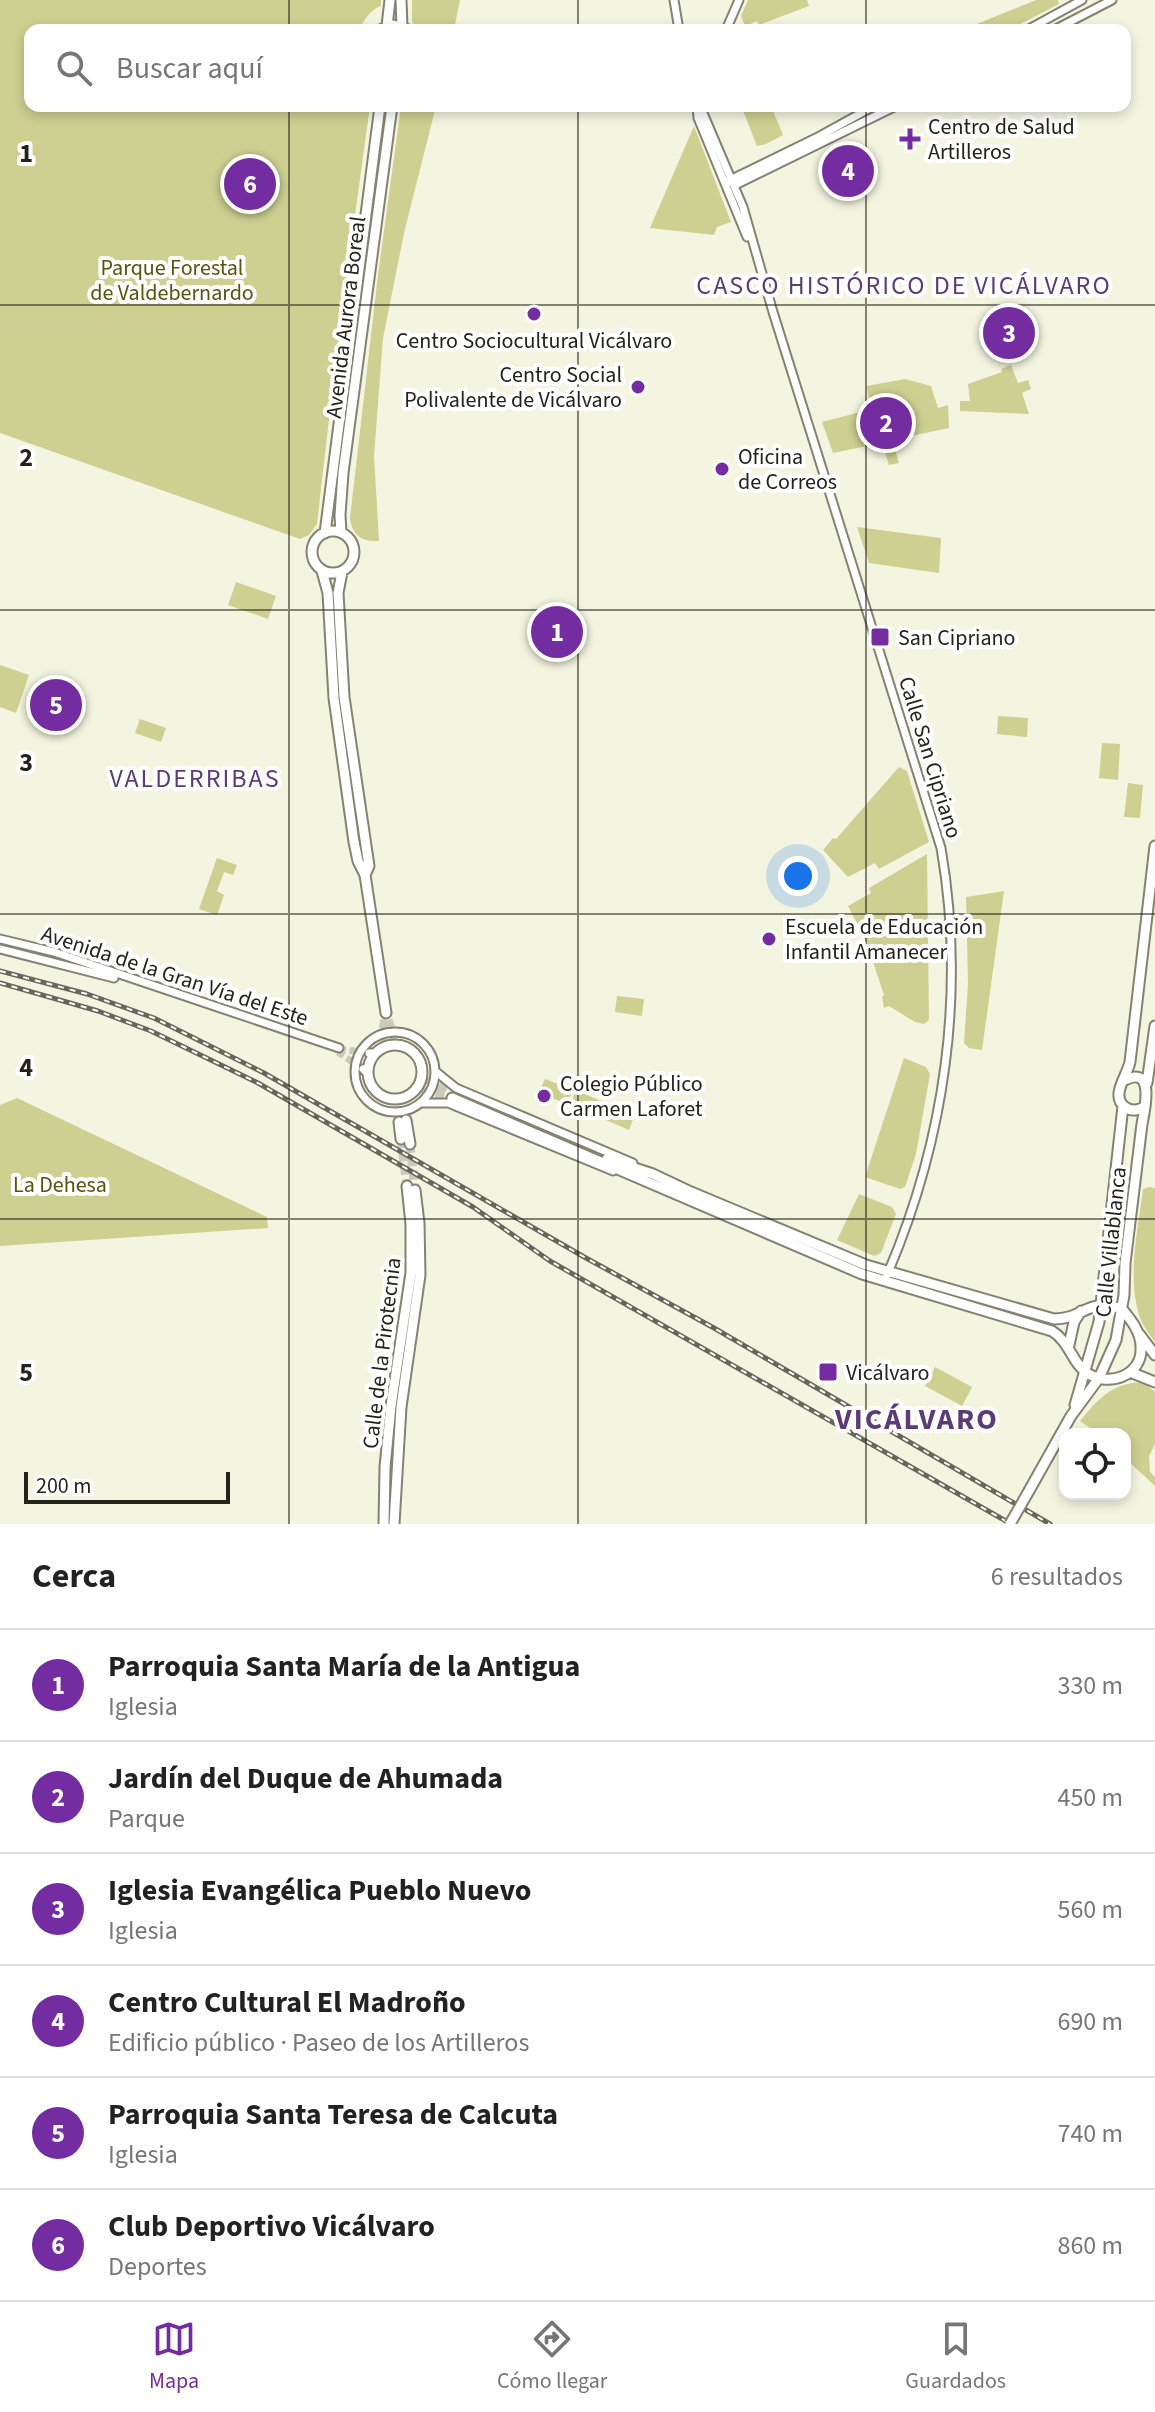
<!DOCTYPE html>
<html lang="es">
<meta charset="utf-8">
<style>
:root{--surface:#fff;--page:#f2f2f2;--text:#222;--muted:#767676;--line:#e0e0e0;--accent:#732da0}
body{margin:0;font-family:"Source Sans 3",sans-serif;background:var(--page);color:var(--text)}
.controls{position:absolute;right:24px;bottom:24px;display:grid;overflow:hidden;border-radius:16px;box-shadow:0 4px 12px #0003}
.controls button{width:72px;height:72px;display:grid;place-items:center;padding:0;border:0;border-bottom:2px solid var(--line);background:var(--surface);color:var(--text);font:40px sans-serif}
.scale{position:absolute;left:24px;bottom:20px;width:206px;box-sizing:border-box;padding-left:8px;border:4px solid #23231c;border-top:0;font-size:22px;line-height:28px;white-space:nowrap;color:#23231c;-webkit-text-stroke:6px #fff;paint-order:stroke}
.you{position:absolute;left:798px;top:876px;width:28px;height:28px;margin:-20px;border:6px solid #fff;border-radius:50%;background:#1a73e8;box-shadow:0 0 0 12px #1a73e833}
.badge{display:grid;place-items:center;width:52px;height:52px;border-radius:50%;background:var(--accent);color:#fff;font-size:26px;font-weight:700}
.pin{position:absolute;translate:-50% -50%;border:4px solid #fff;box-shadow:0 2px 8px #0006}
.list{margin:0;padding:0;list-style:none}
h2{display:flex;justify-content:space-between;align-items:center;height:104px;margin:0;padding:0 32px;font-size:34px}
h2 small{font-size:26px;font-weight:400;color:var(--muted)}
.list li{display:grid;grid-template-columns:52px 1fr auto;gap:24px;align-items:center;box-sizing:border-box;height:112px;padding:0 32px;border-top:2px solid var(--line)}
.list b{display:block;font-size:30px;white-space:nowrap}
.list p{margin:0;font-size:26px;white-space:nowrap;color:var(--muted)}
.list em{font-size:26px;font-style:normal;color:var(--muted)}
.icon{flex:none;width:44px;height:44px;fill:none;stroke:currentColor;stroke-width:2;stroke-linecap:round;stroke-linejoin:round}
.map{position:relative;flex:none;width:1155px;height:1524px;overflow:hidden}
.search{position:absolute;background:var(--surface);box-shadow:0 4px 12px #0003;left:24px;right:24px;top:24px;height:88px;display:flex;align-items:center;gap:20px;box-sizing:border-box;padding:0 28px;border-radius:16px;color:var(--muted);font-size:30px}
.sheet{height:776px;background:var(--surface)}
nav{display:flex;justify-content:space-around;align-items:center;box-sizing:border-box;height:112px;border-top:2px solid var(--line);background:var(--surface);font-size:22px;color:var(--muted)}
nav a{display:grid;justify-items:center;gap:4px}
nav .on{color:var(--accent)}
.map>svg:first-child{display:block}
.green{fill:#cdd091}
.lines{fill:none;stroke-linecap:round;stroke-linejoin:round}
.minor-tunnel{stroke:#cacbba;stroke-width:7;stroke-dasharray:7 3.5;stroke-linecap:butt}
.major-tunnel{stroke:#cacbba;stroke-width:9;stroke-dasharray:9 4.5;stroke-linecap:butt}
.minor-casing{stroke:#828371;stroke-width:11}
.major-casing{stroke:#828371;stroke-width:13}
.minor{stroke:#fff;stroke-width:7}
.major{stroke:#fff;stroke-width:9}
.rail-casing{stroke:#66675b;stroke-width:5}
.rail{stroke:#fff;stroke-width:2;stroke-dasharray:6;stroke-linecap:butt}
.major-bridge-casing{stroke:#828371;stroke-width:13;stroke-linecap:butt}
.major-bridge{stroke:#fff;stroke-width:9}
.grid{fill:none;stroke:#23231c;stroke-width:2;stroke-opacity:0.55}
.poi-dot{fill:#732da0;stroke:#fff;stroke-width:3}
.labels{text-anchor:middle;stroke-width:8;stroke-linejoin:round;paint-order:stroke}
.poi-label{font-size:22px;fill:#23231c;stroke:#fff;text-anchor:start}
.park-label{font-size:22px;fill:#55550d;stroke:#fff}
.street-label{font-size:22px;fill:#23231c;stroke:#fff}
.quarter-label{font-size:26px;letter-spacing:2px;fill:#5c3c76;stroke:#fff}
.district-label{font-size:30px;font-weight:bold;letter-spacing:2px;fill:#5c3c76;stroke:#fff}
.grid-label{font-size:26px;text-anchor:middle;font-weight:bold;fill:#23231c;stroke:#fff;stroke-width:8;stroke-linejoin:round;paint-order:stroke}
</style>
<div class="map">
<svg width="1155" height="1524" viewBox="0 0 1155 1524">
<rect width="100%" height="100%" fill="#f4f5e1"/>
<path class="green" d="M 0,0 L 381,0 L 381,6 C 371,9 363,21 359,30 L 30,30 L 30,106 L 370,106 L 339,332 L 317,524 L 309,535 L 300,539 L 0,433 Z
M 412,0 L 460,0 L 454,30 L 418,30 L 412,22 Z
M 748,0 L 807,0 L 809,6 L 759,25 L 757,21 L 745,26 L 741,16 Z
M 1036,0 L 1058,0 L 1059,4 L 1009,30 L 980,30 L 977,24 Z
M 401,106 L 436,106 L 404,233 L 383,338 L 374,456 L 379,541 C 362,542 352,536 350,518 L 378,275 Z
M 748,106 L 771,106 L 783,135 L 766,144 L 757,146 L 742,108 Z
M 694,126 L 731,222 L 717,227 L 714,235 L 650,228 Z
M 1011,365 L 1018,383 L 1028,380 L 1031,389 L 1022,393 L 1029,414 L 960,411 L 960,401 L 970,401 L 968,384 L 1002,372 L 1001,369 Z
M 905,379 L 931,386 L 938,408 L 948,405 L 949,428 L 892,440 L 899,463 L 889,465 L 882,443 L 833,453 L 822,422 L 872,409 L 866,386 Z
M 857,527 L 941,538 L 939,573 L 869,563 Z
M 236,582 L 276,596 L 268,619 L 228,605 Z
M 0,665 L 29,675 L 16,713 L 0,707 Z
M 998,716 L 1028,718 L 1027,737 L 997,734 Z
M 140,719 L 166,728 L 161,742 L 135,733 Z
M 1102,743 L 1120,744 L 1118,780 L 1099,778 Z
M 899,767 L 907,771 L 929,842 L 879,869 L 875,863 L 848,877 L 823,850 L 833,838 L 836,839 Z
M 1128,783 L 1143,785 L 1140,818 L 1124,817 Z
M 927,854 L 929,1020 L 924,1024 L 915,1022 L 889,1006 L 884,1008 L 882,997 L 884,995 L 866,941 L 848,906 L 871,893 L 869,888 Z
M 217,858 L 237,865 L 233,875 L 224,872 L 217,891 L 224,895 L 217,915 L 199,909 Z
M 1004,891 L 982,1050 L 969,1048 L 964,1043 L 968,984 L 966,897 Z
M 617,996 L 644,999 L 642,1016 L 615,1012 Z
M 904,1058 L 926,1067 L 930,1074 L 916,1154 L 905,1187 L 900,1189 L 865,1177 Z
M 545,1079 L 573,1090 L 567,1104 L 539,1093 Z
M 576,1090 L 603,1102 L 597,1117 L 569,1106 Z
M 17,1098 L 267,1217 L 268,1228 L 0,1246 L 0,1105 Z
M 607,1103 L 635,1114 L 629,1130 L 601,1118 Z
M 1149,1187 L 1155,1188 L 1155,1342 C 1149,1333 1142,1325 1139,1315 C 1127,1275 1138,1230 1143,1189 Z
M 859,1194 L 892,1207 L 896,1214 L 881,1253 L 874,1256 L 837,1240 Z
M 935,1367 L 972,1387 L 962,1406 L 925,1386 Z
M 1144,1382 L 1155,1392 L 1155,1444 L 1149,1456 L 1150,1472 L 1155,1477 L 1155,1486 L 1125,1458 L 1125,1434 L 1099,1434 L 1080,1421 C 1099,1398 1112,1383 1144,1382 Z"/>
<g class="lines">
<path class="minor-tunnel" d="M 339,1049 L 369,1053
M 338,1052 L 363,1069"/>
<path class="major-tunnel" d="M 388,1020 L 395,1039
M 381,1042 L 386,1013
M 427,1079 L 454,1095
M 422,1092 L 446,1096
M 405,1106 L 406,1120
M 395,1107 L 399,1122
M 401,1139 L 407,1186
M 410,1144 L 415,1190"/>
<g class="minor-casing">
<path id="minor" d="M 674,0 L 679,30
M 726,30 L 739,0
M 1027,30 L 1082,0
M 1054,30 L 1112,0
M 697,106 L 698,118 L 747,237
M 700,106 L 743,207 L 773,312 L 941,848 C 966,992 945,1140 887,1275
M 726,185 L 728,181 L 816,138 L 874,106
M 735,185 L 896,106
M 0,939 L 54,952 L 339,1048
M 0,949 L 114,978
M355 1072a40 40 0 1 1 80 0a40 40 0 1 1-80 0Z
M 369,1053 L 376,1053
M 363,1069 L 368,1074
M 435,1071 L 456,1088 L 633,1163
M 421,1103 L 448,1103 L 613,1171"/>
</g>
<g class="major-casing">
<path id="major" d="M 401,0 L 402,27
M 387,26 L 390,0
M 380,30 L 393,25 L 408,30
M312 552a21 21 0 1 1 42 0a21 21 0 1 1-42 0Z
M 325,533 L 380,106
M 341,533 L 340,515 L 343,473 L 392,106
M 322,571 L 328,593 L 334,698 L 354,842 L 358,861 L 365,875 L 386,1013
M 342,572 L 338,593 L 344,697 L 369,866 L 365,875
M368 1072a27 27 0 1 1 54 0a27 27 0 1 1-54 0Z
M 1147,1083 L 1155,1026
M 452,1098 L 862,1274 L 1052,1331 C 1070,1342 1072,1363 1087,1373 C 1109,1388 1143,1375 1141,1347 C 1141,1332 1131,1320 1122,1309
M 1145,1107 C 1138,1110 1132,1112 1125,1107 C 1110,1096 1127,1076 1130,1062 L 1155,846
M 406,1120 L 410,1144
M 399,1122 L 401,1139
M 607,1159 L 653,1174 L 691,1192 L 866,1265 L 1054,1319 C 1084,1319 1088,1297 1122,1309
M 1140,1335 L 1155,1355
M 1069,1345 L 1074,1322 L 1081,1311
M 1130,1372 L 1155,1382
M 1075,1405 L 1099,1322 L 1123,1106
M 1030,1489 L 1071,1416 L 1099,1378 L 1116,1340 L 1124,1295 L 1125,1263 L 1142,1124 C 1145,1109 1155,1065 1125,1080
M 384,1524 L 385,1467 L 391,1406 L 411,1273 L 411,1224 L 407,1186
M 394,1524 L 401,1407 L 420,1275 L 419,1223 L 415,1190"/>
</g>
<use href="#minor" class="minor"/>
<use href="#major" class="major"/>
<g class="rail-casing">
<path id="rail" d="M 0,971 L 87,994 L 154,1018 L 264,1073 L 586,1258 L 714,1328 L 1050,1524
M 0,983 L 98,1011 L 151,1031 L 258,1083 L 473,1207 L 550,1261 L 1011,1524"/>
</g>
<use href="#rail" class="rail"/>
<g class="major-bridge-casing">
<path id="major-bridge" d="M 1010,1524 L 1030,1489"/>
</g>
<use href="#major-bridge" class="major-bridge"/>
</g>
<path class="grid" d="M 289,0 L 289,30M 578,0 L 578,30M 866,0 L 866,30M 289,106 L 289,1524M 578,106 L 578,1524M 866,106 L 866,1524M 0,305 L 1155,305M 0,610 L 1155,610M 0,914 L 1155,914M 0,1219 L 1155,1219"/>
<g class="poi-dot">
<path d="M906 127h8v8h8v8h-8v8h-8v-8h-8v-8h8z"/>
<circle cx="534" cy="314" r="8"/>
<circle cx="638" cy="387" r="8"/>
<circle cx="722" cy="469" r="8"/>
<rect x="870" y="627" width="20" height="20" rx="4"/>
<circle cx="769" cy="939" r="8"/>
<circle cx="544" cy="1096" r="8"/>
<rect x="818" y="1362" width="20" height="20" rx="4"/>
</g>
<g class="labels">
<g class="poi-label">
<text x="928" y="134">Centro de Salud<tspan x="928" dy="25">Artilleros</tspan></text>
<text x="534" y="348" text-anchor="middle">Centro Sociocultural Vicálvaro</text>
<text x="622" y="382" text-anchor="end">Centro Social<tspan x="622" dy="25">Polivalente de Vicálvaro</tspan></text>
<text x="738" y="464">Oficina<tspan x="738" dy="25">de Correos</tspan></text>
<text x="898" y="645">San Cipriano</text>
<text x="785" y="934">Escuela de Educación<tspan x="785" dy="25">Infantil Amanecer</tspan></text>
<text x="560" y="1091">Colegio Público<tspan x="560" dy="25">Carmen Laforet</tspan></text>
<text x="846" y="1380">Vicálvaro</text>
</g>
<g class="park-label">
<text x="172" y="275">Parque Forestal<tspan x="172" dy="25">de Valdebernardo</tspan></text>
<text x="60" y="1192">La Dehesa</text>
</g>
<g class="street-label">
<text transform="translate(345 317) rotate(-83)" y="8">Avenida Aurora Boreal</text>
<text transform="translate(931 757) rotate(73)" y="8">Calle San Cipriano</text>
<text transform="translate(175 975) rotate(18)" y="8">Avenida de la Gran Vía del Este</text>
<text transform="translate(1110 1242) rotate(-84)" y="8">Calle Villablanca</text>
<text transform="translate(381 1353) rotate(-83)" y="8">Calle de la Pirotecnia</text>
</g>
<g class="quarter-label">
<text x="904" y="294">CASCO HISTÓRICO DE VICÁLVARO</text>
<text x="195" y="787">VALDERRIBAS</text>
</g>
<g class="district-label">
<text x="917" y="1429">VICÁLVARO</text>
</g>
</g>
<g class="grid-label">
<text x="26" y="162">1</text>
<text x="26" y="466">2</text>
<text x="26" y="771">3</text>
<text x="26" y="1076">4</text>
<text x="26" y="1381">5</text>
</g>
</svg>
<div class="controls">
<button><svg class="icon" aria-label="locate" viewBox="0 0 24 24"><circle cx="12" cy="12" r="6"/><path d="M12 2v4M12 18v4M2 12h4M18 12h4"/></svg></button>
</div>
<div class="scale">200 m</div>
<div class="you"></div>
<div class="pin badge" style="left:557px;top:632px">1</div>
<div class="pin badge" style="left:886px;top:423px">2</div>
<div class="pin badge" style="left:1009px;top:333px">3</div>
<div class="pin badge" style="left:848px;top:171px">4</div>
<div class="pin badge" style="left:56px;top:705px">5</div>
<div class="pin badge" style="left:250px;top:184px">6</div>
<div class="search"><svg class="icon" aria-label="search" viewBox="0 0 24 24"><circle cx="10" cy="10" r="6"/><path d="M15 15l6 6"/></svg>Buscar aquí</div>
</div>
<section class="sheet">
<h2>Cerca<small>6 resultados</small></h2>
<ul class="list">
<li><span class="badge">1</span><div><b>Parroquia Santa María de la Antigua</b><p>Iglesia</p></div><em>330 m</em></li>
<li><span class="badge">2</span><div><b>Jardín del Duque de Ahumada</b><p>Parque</p></div><em>450 m</em></li>
<li><span class="badge">3</span><div><b>Iglesia Evangélica Pueblo Nuevo</b><p>Iglesia</p></div><em>560 m</em></li>
<li><span class="badge">4</span><div><b>Centro Cultural El Madroño</b><p>Edificio público · Paseo de los Artilleros</p></div><em>690 m</em></li>
<li><span class="badge">5</span><div><b>Parroquia Santa Teresa de Calcuta</b><p>Iglesia</p></div><em>740 m</em></li>
<li><span class="badge">6</span><div><b>Club Deportivo Vicálvaro</b><p>Deportes</p></div><em>860 m</em></li>
</ul>
</section>
<nav>
<a class="on"><svg class="icon" aria-label="map" viewBox="0 0 24 24"><path d="M3 6l6-2 6 2 6-2v14l-6 2-6-2-6 2zM9 4v14M15 6v14"/></svg>Mapa</a>
<a><svg class="icon" aria-label="directions" viewBox="0 0 24 24"><path d="M12 3l9 9-9 9-9-9zM9 14v-3h6M13 9l2 2-2 2"/></svg>Cómo llegar</a>
<a><svg class="icon" aria-label="saved" viewBox="0 0 24 24"><path d="M7 4h10v16l-5-4-5 4z"/></svg>Guardados</a>
</nav>
